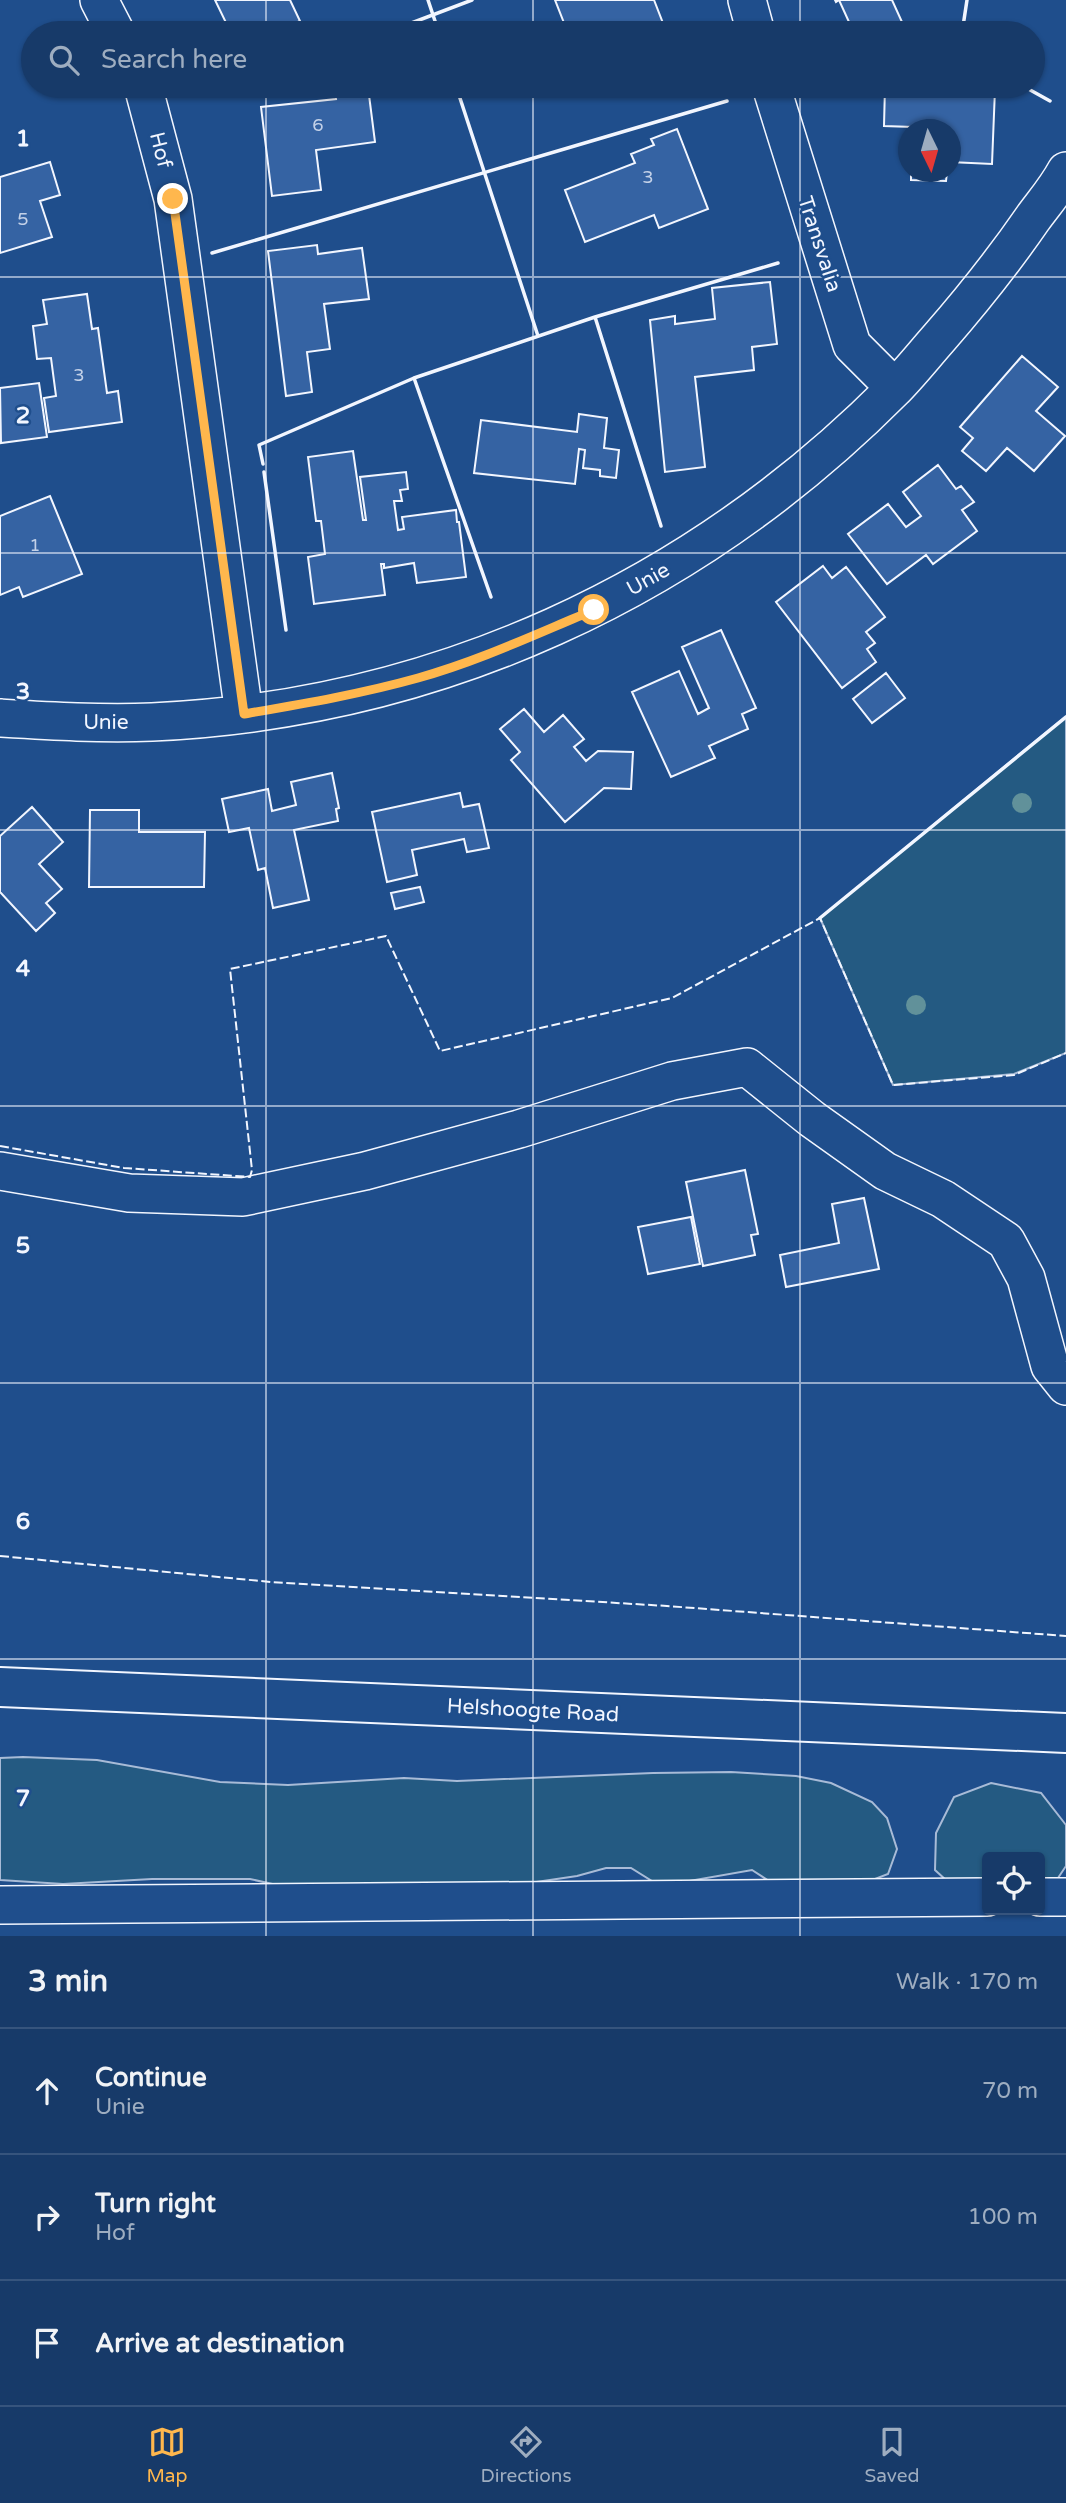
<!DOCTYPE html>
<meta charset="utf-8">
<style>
:root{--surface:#173a69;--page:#20416f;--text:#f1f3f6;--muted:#9eadc0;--line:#36547d;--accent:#ffb74d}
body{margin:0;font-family:"Varela Round",sans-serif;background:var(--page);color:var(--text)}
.controls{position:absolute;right:21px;bottom:21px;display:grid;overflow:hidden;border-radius:7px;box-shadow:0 2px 5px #0004}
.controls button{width:63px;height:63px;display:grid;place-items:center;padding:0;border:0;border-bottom:2px solid var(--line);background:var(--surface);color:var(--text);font:35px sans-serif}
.compass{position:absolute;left:898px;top:119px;width:63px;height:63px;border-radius:50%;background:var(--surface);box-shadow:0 2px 5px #0004;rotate:175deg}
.stop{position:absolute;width:21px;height:21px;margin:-16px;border:5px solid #ffb74d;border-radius:50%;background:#fff}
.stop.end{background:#ffb74d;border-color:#fff;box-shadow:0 2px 7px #0008}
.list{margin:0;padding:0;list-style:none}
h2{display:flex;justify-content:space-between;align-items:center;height:91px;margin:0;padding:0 28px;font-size:30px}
h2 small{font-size:23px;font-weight:400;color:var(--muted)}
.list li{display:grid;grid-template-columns:46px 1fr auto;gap:21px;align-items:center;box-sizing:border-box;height:126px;padding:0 28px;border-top:2px solid var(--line)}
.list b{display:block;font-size:26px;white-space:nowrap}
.list p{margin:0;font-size:23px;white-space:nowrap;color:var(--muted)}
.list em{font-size:23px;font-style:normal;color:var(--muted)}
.icon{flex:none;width:38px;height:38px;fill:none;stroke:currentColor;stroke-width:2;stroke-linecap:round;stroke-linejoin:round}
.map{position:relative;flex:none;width:1066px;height:1936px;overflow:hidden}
.search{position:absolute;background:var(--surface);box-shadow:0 2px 5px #0004;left:21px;right:21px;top:21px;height:77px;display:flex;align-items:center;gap:18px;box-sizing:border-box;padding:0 24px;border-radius:38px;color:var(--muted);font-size:26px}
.sheet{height:469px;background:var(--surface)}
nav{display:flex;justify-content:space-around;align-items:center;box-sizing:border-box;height:98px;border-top:2px solid var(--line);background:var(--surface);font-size:19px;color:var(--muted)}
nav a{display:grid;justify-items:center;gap:4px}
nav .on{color:var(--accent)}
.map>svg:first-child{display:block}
.green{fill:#245a82;stroke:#a8bbd7;stroke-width:2}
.building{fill:#3563a3;stroke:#f2f6ff;stroke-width:2}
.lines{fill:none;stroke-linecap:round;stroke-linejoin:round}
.minor-casing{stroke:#f2f6ff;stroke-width:40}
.major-casing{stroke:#f2f6ff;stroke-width:42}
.minor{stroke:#1f4e8c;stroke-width:37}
.major{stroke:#1f4e8c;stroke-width:38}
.fence{stroke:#f2f6ff;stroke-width:2;stroke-dasharray:9 3.5;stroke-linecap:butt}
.wall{stroke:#f2f6ff;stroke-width:3.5}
.tree{fill:#61919a}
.route{stroke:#ffb74d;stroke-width:9}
.grid{fill:none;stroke:#f2f6ff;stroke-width:2;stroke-opacity:0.55}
.labels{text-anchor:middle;stroke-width:5;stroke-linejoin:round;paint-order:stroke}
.number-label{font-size:18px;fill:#c3d1e8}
.street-label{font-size:21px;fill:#f2f6ff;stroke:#1f4e8c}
.grid-label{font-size:23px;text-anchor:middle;font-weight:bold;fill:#f2f6ff;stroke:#1f4e8c;stroke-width:5;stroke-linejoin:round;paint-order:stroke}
</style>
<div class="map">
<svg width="1066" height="1936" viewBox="0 0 1066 1936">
<rect width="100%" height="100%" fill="#1f4e8c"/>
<path class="green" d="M 1066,716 L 1066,1053 L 1014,1074 L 893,1085 L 820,918 Z
M 23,1757 L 97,1760 L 220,1782 L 288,1785 L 404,1778 L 457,1781 L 653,1773 L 731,1772 L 796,1776 L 831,1783 L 872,1802 L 887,1818 L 897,1849 L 888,1874 L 844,1891 L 783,1890 L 752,1870 L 678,1883 L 652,1881 L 631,1868 L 606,1868 L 577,1876 L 509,1886 L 299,1890 L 250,1879 L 152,1879 L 63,1884 L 0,1880 L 0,1758 Z
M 991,1783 L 1041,1793 L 1066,1825 L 1066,1866 L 1058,1878 L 1040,1883 L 1040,1857 L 987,1857 L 987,1893 L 959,1892 L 935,1870 L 936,1833 L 954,1797 Z"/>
<path class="building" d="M 215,0 L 290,0 L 300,21 L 272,33 L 231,33 Z
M 555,0 L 654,0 L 666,31 L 660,33 L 568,33 Z
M 835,0 L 892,0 L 907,33 L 854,33 L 839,0 L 836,2 Z
M 334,86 L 363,86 L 364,95 L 369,95 L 375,142 L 316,150 L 321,190 L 272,196 L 261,107 L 336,99 Z
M 885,86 L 995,89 L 992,164 L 950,162 L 950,130 L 913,130 L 913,127 L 884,126 Z
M 677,129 L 708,209 L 659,228 L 654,215 L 585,242 L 565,190 L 635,163 L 631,154 L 654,145 L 651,139 Z
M 50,162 L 60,195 L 40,201 L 52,237 L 0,253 L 0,177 Z
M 911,172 L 947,172 L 946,181 L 911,180 Z
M 317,245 L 318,254 L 362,248 L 369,299 L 324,304 L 330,349 L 307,352 L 312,392 L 286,396 L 268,251 Z
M 770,282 L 777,344 L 752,347 L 754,370 L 695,377 L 705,467 L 665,472 L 650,320 L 675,316 L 675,324 L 715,319 L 712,288 Z
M 87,294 L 92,329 L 98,328 L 107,393 L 118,391 L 122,422 L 49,432 L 44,398 L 56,396 L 51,358 L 37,359 L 33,326 L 47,324 L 43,300 Z
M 1022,356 L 1058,387 L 1036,411 L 1065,436 L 1034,471 L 1007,448 L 986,471 L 962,451 L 973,438 L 960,427 Z
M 39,383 L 47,437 L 1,443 L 0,388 Z
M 579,414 L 607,418 L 604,448 L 619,450 L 616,478 L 600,476 L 600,470 L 583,468 L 585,450 L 579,449 L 575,484 L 474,473 L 481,420 L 577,432 Z
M 353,451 L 363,520 L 366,520 L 360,477 L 406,472 L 408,489 L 400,490 L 402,501 L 394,501 L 398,530 L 404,529 L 402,517 L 456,510 L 457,522 L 459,522 L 466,577 L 417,583 L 414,563 L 384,568 L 384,564 L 381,564 L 385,595 L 314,604 L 308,557 L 325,554 L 321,521 L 316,521 L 308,457 Z
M 938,465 L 956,489 L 961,486 L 974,502 L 962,510 L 977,531 L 933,564 L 926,555 L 887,584 L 848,534 L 888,504 L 906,527 L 921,516 L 903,492 Z
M 50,496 L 82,574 L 23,597 L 19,587 L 0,595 L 0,516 Z
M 823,566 L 832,578 L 846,567 L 885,617 L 866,632 L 875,643 L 867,649 L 876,662 L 842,688 L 776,602 Z
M 721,630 L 756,708 L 742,714 L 748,729 L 709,746 L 715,758 L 671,777 L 632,692 L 679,671 L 698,714 L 709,708 L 682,647 Z
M 886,673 L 905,698 L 872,723 L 853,699 Z
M 524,709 L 544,732 L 563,715 L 584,739 L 574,747 L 586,761 L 598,751 L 633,752 L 631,789 L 604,788 L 565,822 L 511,760 L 520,752 L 500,729 Z
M 332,773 L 339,808 L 336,809 L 338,821 L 294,830 L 309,900 L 273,908 L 265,868 L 258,870 L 249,828 L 229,832 L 222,799 L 268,789 L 272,811 L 296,805 L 291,782 Z
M 460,793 L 463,807 L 479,804 L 489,848 L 467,852 L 464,839 L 412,850 L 417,875 L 387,882 L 372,812 Z
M 32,807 L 63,842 L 39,864 L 62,889 L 46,903 L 55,913 L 36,931 L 0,892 L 0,836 Z
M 90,810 L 139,810 L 139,832 L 205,832 L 204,887 L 89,887 Z
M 420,887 L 424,902 L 395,909 L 391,893 Z
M 745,1170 L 758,1234 L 751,1235 L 755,1255 L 703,1266 L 686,1182 Z
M 864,1198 L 879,1269 L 786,1287 L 780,1255 L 839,1243 L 832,1204 Z
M 691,1217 L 700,1264 L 648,1274 L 638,1227 Z"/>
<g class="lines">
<g class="minor-casing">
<path id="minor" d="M 99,0 L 116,33
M 747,0 L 756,33
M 143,86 L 173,199 L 244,714
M 771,86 L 852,345 L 895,388
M 0,718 C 51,721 101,724 152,722 C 436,709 693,591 893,390 C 909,374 924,355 939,338 C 973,299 1004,260 1033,218 C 1044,203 1057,188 1066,171
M 0,1171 L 129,1193 L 243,1197 L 365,1171 L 519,1129 L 672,1081 L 747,1067 L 812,1119 L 885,1171 L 943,1199 L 1006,1241 L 1026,1278 L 1050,1366 L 1066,1386
M 1040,1897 L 1066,1897
M 0,1905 L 987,1897"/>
</g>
<g class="major-casing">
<path id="major" d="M 0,1687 L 1066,1733"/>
</g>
<use href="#minor" class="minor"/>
<use href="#major" class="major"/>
<path class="fence" d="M 0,1146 L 124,1168 L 250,1177 L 252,1170 L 230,969 L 386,936 L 440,1051 L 672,998 L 820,918 L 893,1085 L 1014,1075 L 1066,1053
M 0,1556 L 271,1582 L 667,1606 L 1066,1636"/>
<path class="wall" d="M 428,0 L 439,33
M 385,33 L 472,0
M 962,33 L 967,0
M 456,86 L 538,336
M 1023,86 L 1050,101
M 826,91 L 842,86
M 220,94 L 242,86
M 212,253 L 727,101
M 595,317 L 661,526
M 414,378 L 491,597
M 263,464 L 259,445 L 414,378 L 595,317 L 778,263
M 264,472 L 286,630
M 820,918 L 1066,717"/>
</g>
<g class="tree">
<circle cx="1022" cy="803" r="10"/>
<circle cx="916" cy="1005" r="10"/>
</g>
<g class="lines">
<path class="route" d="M 173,199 L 244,714 C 302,704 361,694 418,678 C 479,661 536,634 594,610"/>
</g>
<path class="grid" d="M 266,0 L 266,33M 533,0 L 533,33M 800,0 L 800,33M 266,86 L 266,1936M 533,86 L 533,1936M 800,86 L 800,1936M 0,277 L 1066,277M 0,553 L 1066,553M 0,830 L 1066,830M 0,1106 L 1066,1106M 0,1383 L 1066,1383M 0,1659 L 1066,1659"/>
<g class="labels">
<g class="number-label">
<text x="318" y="131">6</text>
<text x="648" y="183">3</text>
<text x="23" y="225">5</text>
<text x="79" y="381">3</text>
<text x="35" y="551">1</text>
</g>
<g class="street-label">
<text transform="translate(161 150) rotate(76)" y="7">Hof</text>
<text transform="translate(820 244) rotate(72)" y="7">Transvalia</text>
<text transform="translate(648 579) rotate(-29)" y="7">Unie</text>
<text x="106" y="729">Unie</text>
<text transform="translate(533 1710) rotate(3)" y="7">Helshoogte Road</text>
</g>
</g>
<g class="grid-label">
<text x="23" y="146">1</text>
<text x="23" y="423">2</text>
<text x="23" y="699">3</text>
<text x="23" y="976">4</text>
<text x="23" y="1253">5</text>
<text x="23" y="1529">6</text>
<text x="23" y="1806">7</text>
</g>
</svg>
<div class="controls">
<button><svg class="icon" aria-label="locate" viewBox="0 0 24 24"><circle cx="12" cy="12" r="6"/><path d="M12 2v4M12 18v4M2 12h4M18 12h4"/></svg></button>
</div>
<svg class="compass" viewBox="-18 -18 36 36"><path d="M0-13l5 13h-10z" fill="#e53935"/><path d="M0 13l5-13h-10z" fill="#9eadc0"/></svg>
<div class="stop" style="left:594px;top:610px"></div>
<div class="stop end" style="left:173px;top:199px"></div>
<div class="search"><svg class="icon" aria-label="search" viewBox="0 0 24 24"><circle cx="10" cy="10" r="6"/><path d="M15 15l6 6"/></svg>Search here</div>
</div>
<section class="sheet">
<h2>3 min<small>Walk · 170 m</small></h2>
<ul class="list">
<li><svg class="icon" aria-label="ahead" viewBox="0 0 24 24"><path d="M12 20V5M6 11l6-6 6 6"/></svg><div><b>Continue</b><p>Unie</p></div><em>70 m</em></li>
<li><svg class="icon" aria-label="right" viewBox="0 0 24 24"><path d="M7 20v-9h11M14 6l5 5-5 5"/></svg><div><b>Turn right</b><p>Hof</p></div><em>100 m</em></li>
<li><svg class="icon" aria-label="arrive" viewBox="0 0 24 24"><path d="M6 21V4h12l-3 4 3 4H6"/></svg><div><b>Arrive at destination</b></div></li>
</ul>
</section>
<nav>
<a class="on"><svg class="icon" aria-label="map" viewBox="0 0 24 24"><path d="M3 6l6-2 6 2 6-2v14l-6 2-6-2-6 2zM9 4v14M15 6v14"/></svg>Map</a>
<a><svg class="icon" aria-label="directions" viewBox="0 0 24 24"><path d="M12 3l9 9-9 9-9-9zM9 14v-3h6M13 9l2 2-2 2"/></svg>Directions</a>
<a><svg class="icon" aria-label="saved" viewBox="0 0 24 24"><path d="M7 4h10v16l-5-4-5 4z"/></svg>Saved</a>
</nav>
